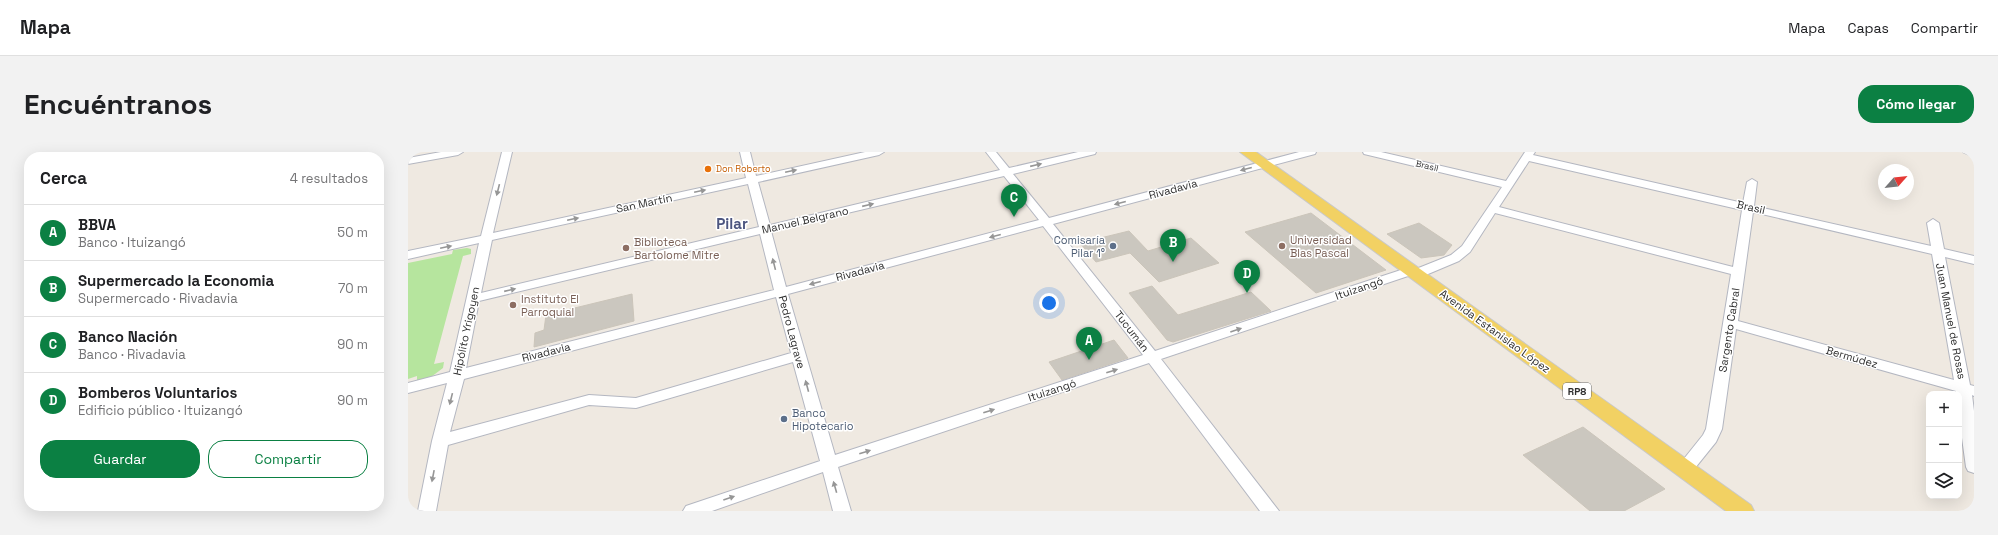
<!DOCTYPE html>
<html lang="es">
<meta charset="utf-8">
<style>
:root{--surface:#fff;--page:#f2f2f2;--text:#202124;--muted:#757577;--line:#e0e0e0;--accent:#0b8043}
body{margin:0;font-family:"Space Grotesk",sans-serif;background:var(--page);color:var(--text)}
.controls{position:absolute;right:12px;bottom:12px;display:grid;overflow:hidden;border-radius:8px;box-shadow:0 4px 16px #0002}
.controls button{width:36px;height:36px;display:grid;place-items:center;padding:0;border:0;border-bottom:1px solid var(--line);background:var(--surface);color:var(--text);font:20px sans-serif}
.compass{position:absolute;left:1470px;top:12px;width:36px;height:36px;border-radius:50%;background:var(--surface);box-shadow:0 4px 16px #0002;rotate:63deg}
.you{position:absolute;left:641px;top:151px;width:14px;height:14px;margin:-10px;border:3px solid #fff;border-radius:50%;background:#1a73e8;box-shadow:0 0 0 6px #1a73e833}
.badge{display:grid;place-items:center;width:26px;height:26px;border-radius:50%;background:var(--accent);color:#fff;font-size:13px;font-weight:700}
.pin{position:absolute;translate:-50% -33px;filter:drop-shadow(0 1px 2px #0008)}
.pin::after{content:'';position:absolute;top:21px;width:14px;height:12px;background:inherit;clip-path:polygon(0 0,100% 0,50% 100%)}
.list{margin:0;padding:0;list-style:none}
h2{display:flex;justify-content:space-between;align-items:center;height:52px;margin:0;padding:0 16px;font-size:17px}
h2 small{font-size:13px;font-weight:400;color:var(--muted)}
.list li{display:grid;grid-template-columns:26px 1fr auto;gap:12px;align-items:center;box-sizing:border-box;height:56px;padding:0 16px;border-top:1px solid var(--line)}
.list b{display:block;font-size:15px;white-space:nowrap}
.list p{margin:0;font-size:13px;white-space:nowrap;color:var(--muted)}
.list em{font-size:13px;font-style:normal;color:var(--muted)}
.actions{display:flex;gap:8px;padding:12px 16px}
.actions a{flex:1;padding:9px 0;border:1px solid var(--accent);border-radius:16px;text-align:center;font-size:14px;color:var(--accent)}
.actions .main{background:var(--accent);color:#fff}
.icon{flex:none;width:22px;height:22px;fill:none;stroke:currentColor;stroke-width:2;stroke-linecap:round;stroke-linejoin:round}
.map{position:relative;flex:none;width:1566px;height:359px;overflow:hidden;border-radius:16px}
header{display:flex;align-items:center;gap:24px;box-sizing:border-box;height:56px;padding:0 20px;background:var(--surface);border-bottom:1px solid var(--line)}
header strong{font-size:19px}
nav{display:flex;gap:22px;margin-inline-start:auto;font-size:14px}
.intro{display:flex;align-items:center;justify-content:space-between;box-sizing:border-box;height:96px;padding:0 24px}
h1{margin:0;font-size:28px}
.button{padding:10px 18px;border-radius:16px;background:var(--accent);color:#fff;font-size:14px;font-weight:700}
main{display:flex;gap:24px;padding:0 24px}
aside{flex:1;background:var(--surface);border-radius:16px;box-shadow:0 4px 16px #0002}
.map>svg:first-child{display:block}
.green{fill:#b6e59e}
.building{fill:#cbc7bf;stroke:#cbc5ba}
.lines{fill:none;stroke-linecap:round;stroke-linejoin:round}
.minor-casing{stroke:#b4b7c1;stroke-width:2}
.major-casing{stroke:#c9c9c9;stroke-width:2}
.minor{fill:#fff;fill-rule:evenodd}
.major{fill:#f2d163;fill-rule:evenodd}
.oneway{fill:#969696}
.food-dot{fill:#e8710a;stroke:#fff;stroke-width:1.5}
.service-dot{fill:#5c6f8a;stroke:#fff;stroke-width:1.5}
.education-dot{fill:#8d6e63;stroke:#fff;stroke-width:1.5}
.labels{text-anchor:middle;stroke-width:3;stroke-linejoin:round;paint-order:stroke}
.far-street-label{font-size:9px;fill:#2e2e2e;stroke:#fff}
.far-food-label{font-size:9px;fill:#c56008;stroke:#fff;text-anchor:start}
.shield{fill:#fff;stroke:#6d6d6d;stroke-width:1}
.shield-label{font-size:10px;font-weight:bold;fill:#2e2e2e}
.street-label{font-size:11px;fill:#2e2e2e;stroke:#fff}
.service-label{font-size:11px;fill:#4e5e75;stroke:#fff;text-anchor:end}
.education-label{font-size:11px;fill:#785e54;stroke:#fff;text-anchor:start}
.district-label{font-size:15px;font-weight:bold;fill:#4d5680;stroke:#fff}
</style>
<header>
<strong>Mapa</strong>
<nav><a>Mapa</a><a>Capas</a><a>Compartir</a></nav>
</header>
<div class="intro"><h1>Encuéntranos</h1><a class="button">Cómo llegar</a></div>
<main>
<aside>
<h2>Cerca<small>4 resultados</small></h2>
<ul class="list">
<li><span class="badge">A</span><div><b>BBVA</b><p>Banco · Ituizangó</p></div><em>50 m</em></li>
<li><span class="badge">B</span><div><b>Supermercado la Economia</b><p>Supermercado · Rivadavia</p></div><em>70 m</em></li>
<li><span class="badge">C</span><div><b>Banco Nación</b><p>Banco · Rivadavia</p></div><em>90 m</em></li>
<li><span class="badge">D</span><div><b>Bomberos Voluntarios</b><p>Edificio público · Ituizangó</p></div><em>90 m</em></li>
</ul>
<div class="actions"><a class="main">Guardar</a><a>Compartir</a></div>
</aside>
<div class="map">
<svg width="1566" height="359" viewBox="0 0 1566 359">
<rect width="100%" height="100%" fill="#efe9e1"/>
<path class="green" d="M 59,96 L 63,97 L 63,102 L 55,104 L 26,212 L 36,210 L 35,216 L 23,225 L 9,229 L 9,224 L 0,227 L 0,111 L 44,102 L 45,98 Z"/>
<path class="building" d="M 903,61 L 978,118 L 908,141 L 837,80 Z
M 1011,71 L 1044,93 L 1036,103 L 1013,106 L 979,82 Z
M 721,79 L 740,99 L 783,86 L 811,111 L 751,130 L 722,101 L 688,110 L 672,91 Z
M 744,134 L 770,163 L 843,140 L 863,159 L 765,190 L 759,188 L 721,141 Z
M 224,142 L 226,169 L 126,195 L 127,181 L 136,178 L 138,163 Z
M 706,188 L 720,206 L 654,228 L 641,210 Z
M 1175,275 L 1257,337 L 1216,359 L 1182,359 L 1115,303 Z"/>
<g class="lines">
<g class="minor-casing">
<path id="minor" d="M 33,0 L 55,0 L 50,3 L 0,12 L 0,6 Z
M 94,0 L 104,0 L 85,81 L 338,26 L 332,0 L 342,0 L 348,24 L 457,0 L 476,0 L 471,3 L 350,30 L 362,73 L 592,18 L 578,0 L 588,0 L 601,16 L 670,0 L 688,0 L 687,2 L 605,22 L 641,66 L 891,0 L 908,0 L 907,2 L 645,72 L 747,199 L 999,116 L 1003,115 L 1008,117 L 1043,103 L 1054,94 L 1094,35 L 956,2 L 955,0 L 973,0 L 1098,29 L 1117,0 L 1127,0 L 1125,3 L 1335,51 L 1339,30 L 1344,27 L 1349,30 L 1346,54 L 1523,94 L 1519,71 L 1525,67 L 1531,71 L 1536,97 L 1566,104 L 1566,112 L 1537,105 L 1562,233 L 1566,234 L 1566,244 L 1564,243 L 1566,259 L 1566,321 L 1560,319 L 1558,315 L 1551,264 L 1551,242 L 1548,242 L 1548,239 L 1328,177 L 1314,277 L 1308,290 L 1283,321 L 1277,323 L 1271,321 L 1269,317 L 1271,313 L 1295,283 L 1298,277 L 1323,122 L 1087,61 L 1062,100 L 1051,109 L 1013,125 L 1008,126 L 1003,123 L 753,207 L 871,359 L 852,359 L 741,211 L 430,315 L 443,359 L 425,359 L 415,320 L 304,359 L 275,359 L 278,354 L 412,309 L 385,210 L 228,256 L 181,253 L 40,293 L 28,359 L 10,359 L 24,289 L 39,231 L 0,241 L 0,231 L 42,220 L 71,91 L 0,107 L 0,99 L 73,84 ZM 1121,9 L 1334,58 L 1325,115 L 1091,55 ZM 596,24 L 631,68 L 378,135 L 363,79 ZM 340,32 L 351,75 L 73,141 L 84,88 ZM 1345,60 L 1524,102 L 1546,228 L 1330,169 ZM 635,74 L 735,203 L 427,303 L 380,142 ZM 352,82 L 366,138 L 58,216 L 71,149 ZM 368,145 L 383,201 L 228,246 L 181,243 L 42,280 L 56,227 Z
M 1555,0 L 1566,0 L 1566,5 Z"/>
</g>
<g class="major-casing">
<path id="major" d="M 832,0 L 848,0 L 1343,353 L 1346,359 L 1318,359 Z"/>
</g>
<use href="#minor" class="minor"/>
<use href="#major" class="major"/>
</g>
<defs><path id="oneway-solid" d="M-6-.8H1V-3.2L6.5 0L1 3.2V.8H-6Z"/></defs>
<g class="oneway">
<use href="#oneway-solid" transform="translate(628 13) rotate(-13)"/>
<use href="#oneway-solid" transform="translate(838 17) rotate(165)"/>
<use href="#oneway-solid" transform="translate(383 19) rotate(-12)"/>
<use href="#oneway-solid" transform="translate(90 38) rotate(104)"/>
<use href="#oneway-solid" transform="translate(292 39) rotate(-12)"/>
<use href="#oneway-solid" transform="translate(712 51) rotate(165)"/>
<use href="#oneway-solid" transform="translate(460 53) rotate(-13)"/>
<use href="#oneway-solid" transform="translate(165 67) rotate(-12)"/>
<use href="#oneway-solid" transform="translate(587 84) rotate(165)"/>
<use href="#oneway-solid" transform="translate(38 95) rotate(-12)"/>
<use href="#oneway-solid" transform="translate(366 112) rotate(-104)"/>
<use href="#oneway-solid" transform="translate(407 131) rotate(165)"/>
<use href="#oneway-solid" transform="translate(102 138) rotate(-13)"/>
<use href="#oneway-solid" transform="translate(828 178) rotate(-19)"/>
<use href="#oneway-solid" transform="translate(704 219) rotate(-18)"/>
<use href="#oneway-solid" transform="translate(399 234) rotate(-105)"/>
<use href="#oneway-solid" transform="translate(43 247) rotate(104)"/>
<use href="#oneway-solid" transform="translate(581 259) rotate(-18)"/>
<use href="#oneway-solid" transform="translate(457 300) rotate(-18)"/>
<use href="#oneway-solid" transform="translate(25 324) rotate(101)"/>
<use href="#oneway-solid" transform="translate(427 335) rotate(-106)"/>
<use href="#oneway-solid" transform="translate(321 346) rotate(-19)"/>
</g>
<circle class="food-dot" cx="300" cy="17" r="4"/>
<g class="service-dot">
<circle cx="705" cy="94" r="4"/>
<circle cx="376" cy="267" r="4"/>
</g>
<g class="education-dot">
<circle cx="874" cy="94" r="4"/>
<circle cx="218" cy="96" r="4"/>
<circle cx="105" cy="153" r="4"/>
</g>
<g class="labels">
<g class="far-street-label">
<text transform="translate(1019 14) rotate(13)" y="3">Brasil</text>
</g>
<g class="far-food-label">
<text x="308" y="20">Don Roberto</text>
</g>
<rect class="shield" x="1155" y="231" width="28" height="16" rx="3"/>
<g class="shield-label">
<text x="1169" y="243">RP8</text>
</g>
<g class="street-label">
<text transform="translate(765 37) rotate(-15)" y="4">Rivadavia</text>
<text transform="translate(236 51) rotate(-12)" y="4">San Martín</text>
<text transform="translate(1343 55) rotate(13)" y="4">Brasil</text>
<text transform="translate(397 68) rotate(-13)" y="4">Manuel Belgrano</text>
<text transform="translate(452 119) rotate(-15)" y="4">Rivadavia</text>
<text transform="translate(951 136) rotate(-19)" y="4">Ituizangó</text>
<text transform="translate(1543 169) rotate(79)" y="4">Juan Manuel de Rosas</text>
<text transform="translate(1321 178) rotate(-81)" y="4">Sargento Cabral</text>
<text transform="translate(58 179) rotate(-78)" y="4">Hipólito Yrigoyen</text>
<text transform="translate(724 179) rotate(52)" y="4">Tucumán</text>
<text transform="translate(1087 179) rotate(36)" y="4">Avenida Estanislao López</text>
<text transform="translate(384 180) rotate(75)" y="4">Pedro Lagrave</text>
<text transform="translate(138 200) rotate(-14)" y="4">Rivadavia</text>
<text transform="translate(1444 205) rotate(16)" y="4">Bermúdez</text>
<text transform="translate(644 238) rotate(-18)" y="4">Ituizangó</text>
</g>
<g class="service-label">
<text x="697" y="92">Comisaría<tspan x="697" dy="13">Pilar 1°</tspan></text>
<text x="384" y="265" text-anchor="start">Banco<tspan x="384" dy="13">Hipotecario</tspan></text>
</g>
<g class="education-label">
<text x="882" y="92">Universidad<tspan x="882" dy="13">Blas Pascal</tspan></text>
<text x="226" y="94">Biblioteca<tspan x="226" dy="13">Bartolome Mitre</tspan></text>
<text x="113" y="151">Instituto El<tspan x="113" dy="13">Parroquial</tspan></text>
</g>
<g class="district-label">
<text x="324" y="77">Pilar</text>
</g>
</g>
</svg>
<div class="controls">
<button>+</button>
<button>−</button>
<button><svg class="icon" aria-label="layers" viewBox="0 0 24 24"><path d="M12 4l9 5-9 5-9-5zM3 14l9 5 9-5"/></svg></button>
</div>
<svg class="compass" viewBox="-18 -18 36 36"><path d="M0-13l5 13h-10z" fill="#e53935"/><path d="M0 13l5-13h-10z" fill="#757577"/></svg>
<div class="you"></div>
<div class="pin badge" style="left:681px;top:208px">A</div>
<div class="pin badge" style="left:765px;top:110px">B</div>
<div class="pin badge" style="left:606px;top:65px">C</div>
<div class="pin badge" style="left:839px;top:141px">D</div>
</div>
</main>
